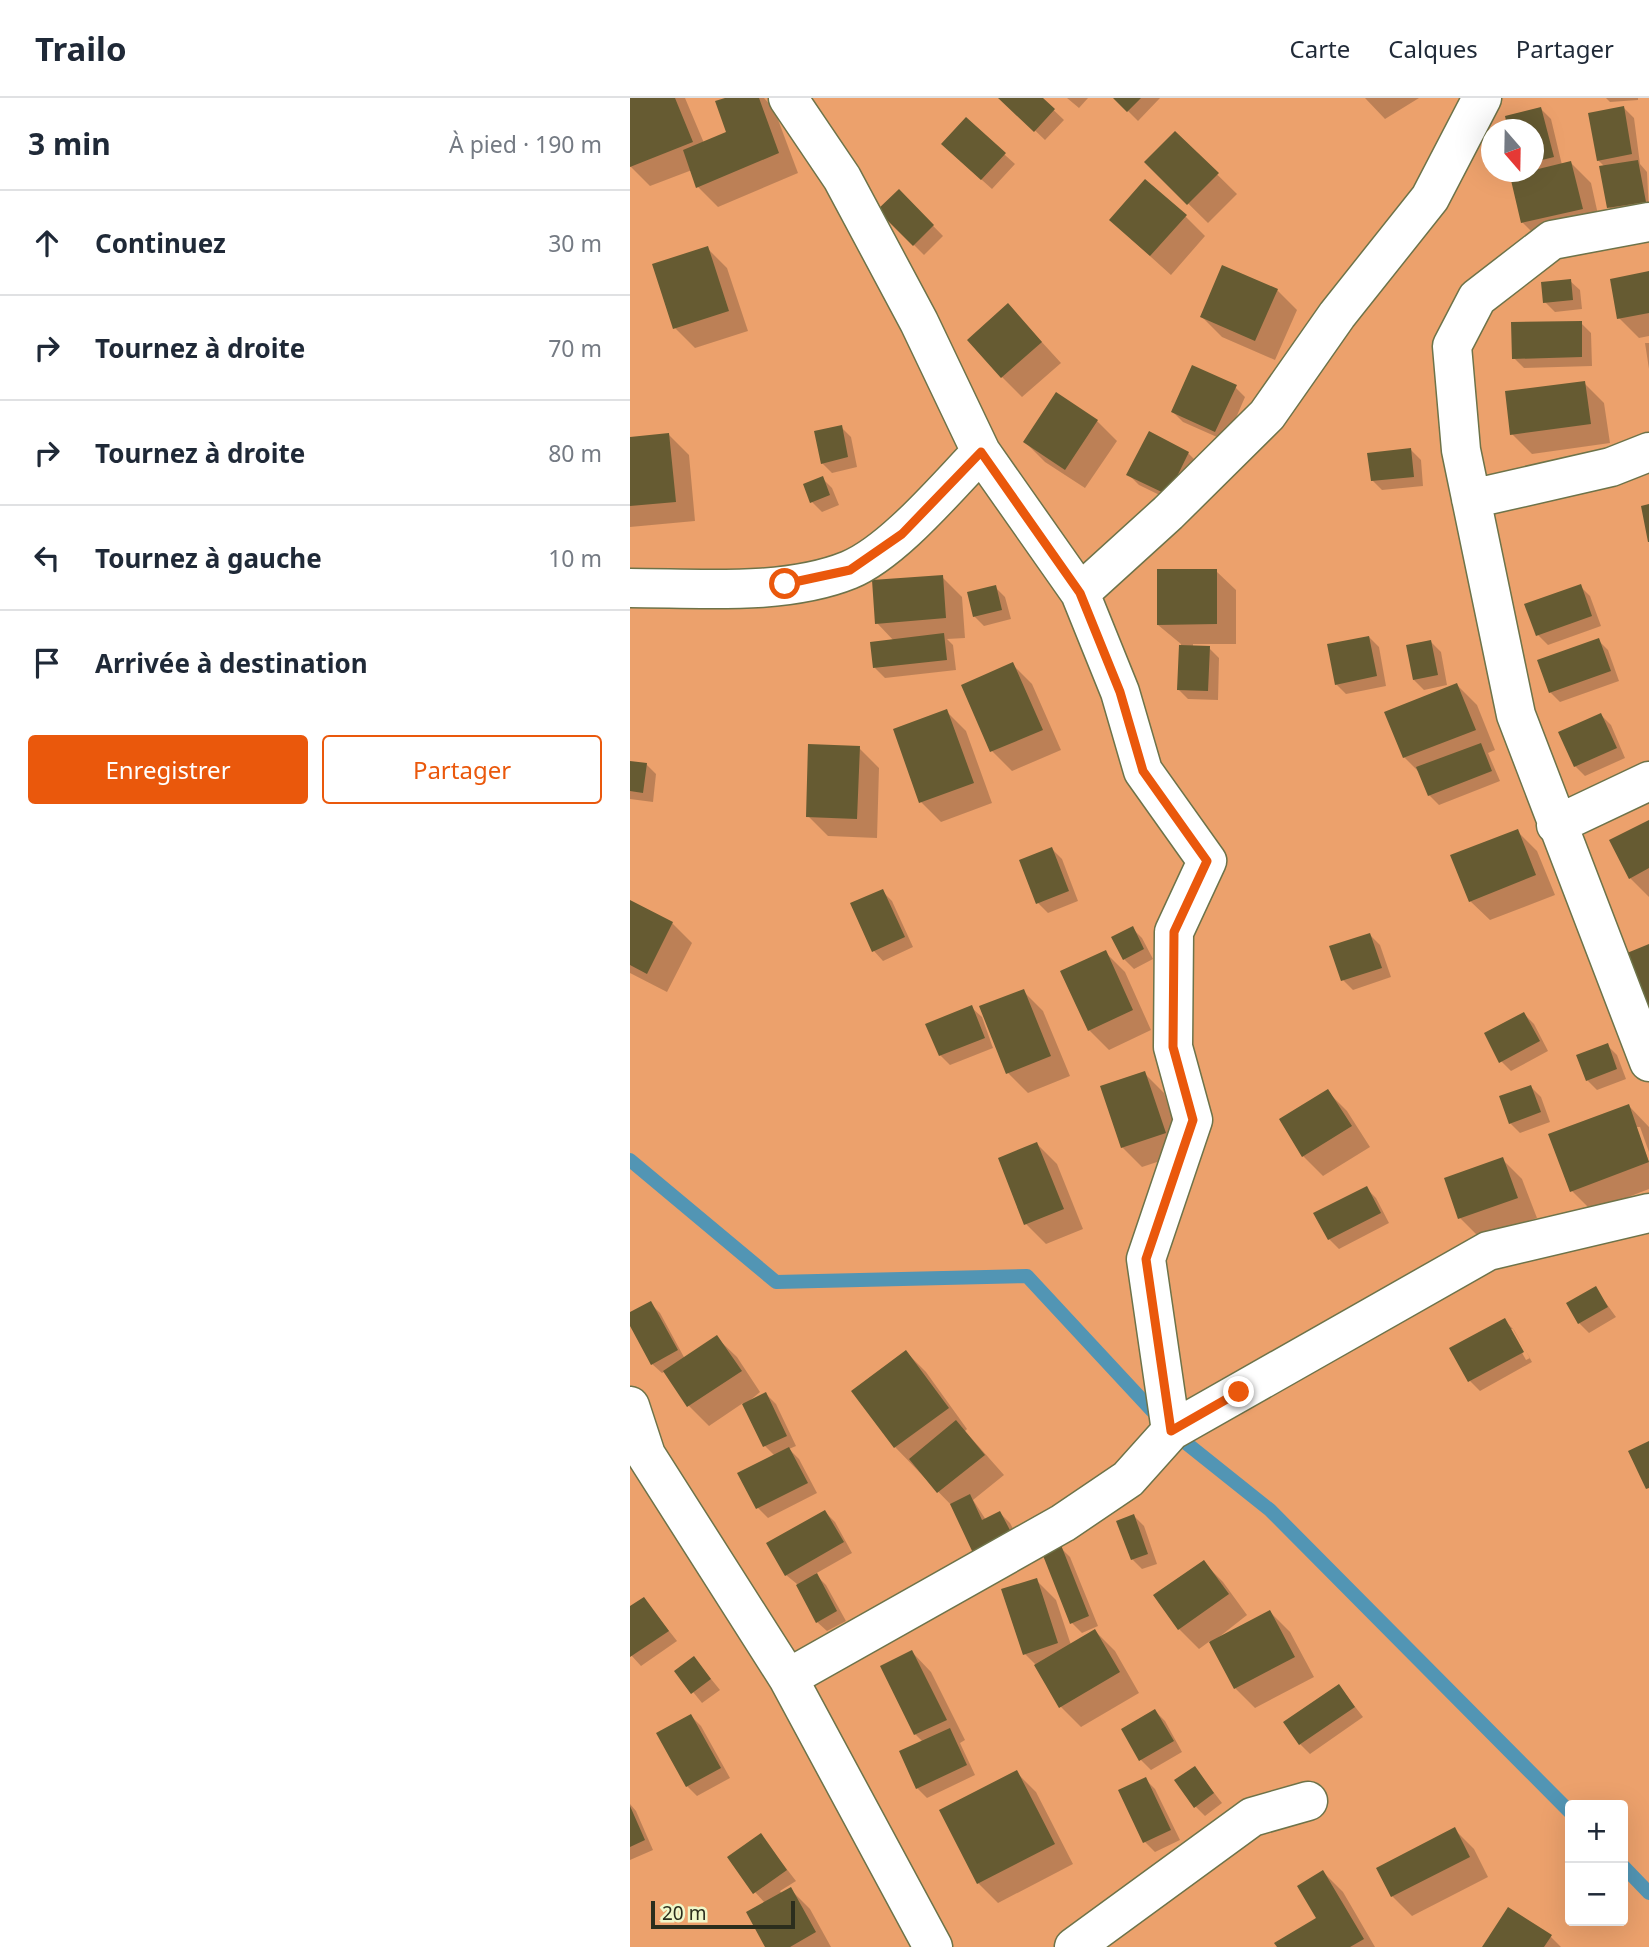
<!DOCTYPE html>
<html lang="fr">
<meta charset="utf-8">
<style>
:root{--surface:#fff;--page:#f6f6f7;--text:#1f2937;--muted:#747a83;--line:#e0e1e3;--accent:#ea580c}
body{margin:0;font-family:"Noto Sans",sans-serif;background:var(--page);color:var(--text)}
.controls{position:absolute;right:21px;bottom:21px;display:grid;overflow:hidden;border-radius:7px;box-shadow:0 7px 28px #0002}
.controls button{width:63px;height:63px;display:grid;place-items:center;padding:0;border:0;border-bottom:2px solid var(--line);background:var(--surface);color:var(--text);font:35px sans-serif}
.compass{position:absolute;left:851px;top:21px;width:63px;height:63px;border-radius:50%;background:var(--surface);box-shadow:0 7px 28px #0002;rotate:160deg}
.scale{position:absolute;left:21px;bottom:18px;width:144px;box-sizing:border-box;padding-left:7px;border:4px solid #2c2e1d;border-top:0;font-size:19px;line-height:24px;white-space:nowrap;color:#2c2e1d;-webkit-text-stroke:5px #f0f8ca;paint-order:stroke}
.stop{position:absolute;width:21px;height:21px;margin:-16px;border:5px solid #ea580c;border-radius:50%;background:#fff}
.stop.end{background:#ea580c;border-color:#fff;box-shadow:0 2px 7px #0008}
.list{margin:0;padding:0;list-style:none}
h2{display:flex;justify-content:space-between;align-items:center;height:91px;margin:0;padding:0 28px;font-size:30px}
h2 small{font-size:23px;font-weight:400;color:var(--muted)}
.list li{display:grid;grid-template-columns:46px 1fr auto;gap:21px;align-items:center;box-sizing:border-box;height:105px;padding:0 28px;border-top:2px solid var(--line)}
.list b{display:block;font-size:26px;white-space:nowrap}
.list em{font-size:23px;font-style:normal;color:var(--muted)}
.actions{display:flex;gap:14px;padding:21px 28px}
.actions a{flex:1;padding:16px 0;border:2px solid var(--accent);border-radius:7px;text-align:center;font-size:24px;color:var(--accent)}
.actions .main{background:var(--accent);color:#fff}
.icon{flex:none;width:38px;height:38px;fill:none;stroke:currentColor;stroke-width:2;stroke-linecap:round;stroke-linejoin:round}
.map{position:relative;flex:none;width:1019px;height:1849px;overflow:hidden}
header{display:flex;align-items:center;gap:42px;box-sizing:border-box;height:98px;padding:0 35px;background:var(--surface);border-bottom:2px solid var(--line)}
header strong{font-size:33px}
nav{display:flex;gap:38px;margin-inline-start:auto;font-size:24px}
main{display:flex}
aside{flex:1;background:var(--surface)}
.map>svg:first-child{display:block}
.green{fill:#eca16c;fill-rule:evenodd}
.shadow{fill:#0003;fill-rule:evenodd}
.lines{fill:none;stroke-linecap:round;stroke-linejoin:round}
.stream{stroke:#5295b4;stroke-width:14}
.building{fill:#665b32}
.street-casing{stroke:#6d7349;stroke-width:41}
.street{stroke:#fff;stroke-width:38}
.route{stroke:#ea580c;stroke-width:9}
</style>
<header>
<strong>Trailo</strong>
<nav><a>Carte</a><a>Calques</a><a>Partager</a></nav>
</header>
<main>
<aside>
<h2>3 min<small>À pied · 190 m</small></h2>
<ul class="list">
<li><svg class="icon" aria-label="ahead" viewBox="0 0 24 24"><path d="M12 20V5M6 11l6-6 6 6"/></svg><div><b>Continuez</b></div><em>30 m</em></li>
<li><svg class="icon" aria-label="right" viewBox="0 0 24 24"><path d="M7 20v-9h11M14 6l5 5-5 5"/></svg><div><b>Tournez à droite</b></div><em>70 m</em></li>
<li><svg class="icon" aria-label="right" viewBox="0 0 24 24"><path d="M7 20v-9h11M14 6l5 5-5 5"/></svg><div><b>Tournez à droite</b></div><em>80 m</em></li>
<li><svg class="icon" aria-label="left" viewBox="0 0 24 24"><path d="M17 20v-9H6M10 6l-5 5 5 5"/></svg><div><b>Tournez à gauche</b></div><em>10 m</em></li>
<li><svg class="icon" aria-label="arrive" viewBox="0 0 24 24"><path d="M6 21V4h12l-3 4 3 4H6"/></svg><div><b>Arrivée à destination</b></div></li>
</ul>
<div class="actions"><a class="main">Enregistrer</a><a>Partager</a></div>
</aside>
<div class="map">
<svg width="1019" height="1849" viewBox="0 0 1019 1849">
<rect width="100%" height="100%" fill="#e3ebbd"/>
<path class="green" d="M 0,0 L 1019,0 L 1019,1849 L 0,1849 ZM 862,32 L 904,32 L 904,74 L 862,74 ZM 940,1707 L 993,1707 L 993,1823 L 940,1823 Z"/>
<path class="shadow" d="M 0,0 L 55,0 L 74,45 L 99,35 L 100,0 L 134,0 L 144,11 L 168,75 L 88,109 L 68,89 L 62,72 L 20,88 L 0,68 Z
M 371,0 L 411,0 L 434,22 L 415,42 Z
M 437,0 L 458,0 L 449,10 Z
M 485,0 L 530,0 L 508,23 Z
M 735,0 L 789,0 L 755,21 Z
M 976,0 L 1008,0 L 1008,2 L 980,4 Z
M 994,10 L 1004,20 L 1010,66 L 1017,74 L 1019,114 L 989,119 L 979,109 L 975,69 L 968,62 Z
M 911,11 L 921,21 L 932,67 L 941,65 L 961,85 L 971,130 L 912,144 L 892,124 L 895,74 L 904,74 L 904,32 Z
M 336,22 L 385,66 L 362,91 L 323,56 Z
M 545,35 L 607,96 L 578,125 L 516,64 Z
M 269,93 L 313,138 L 294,157 L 249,112 Z
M 555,118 L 575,138 L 541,177 L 501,141 Z
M 77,150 L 97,170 L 118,233 L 65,250 L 45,230 Z
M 1019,175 L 1019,238 L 1009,240 L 989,220 Z
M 940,183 L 950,192 L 952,211 L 925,214 L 915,204 Z
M 647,192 L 667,212 L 645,262 L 592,239 L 572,219 Z
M 378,207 L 431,265 L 392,299 L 372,279 Z
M 951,225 L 961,235 L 962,268 L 894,270 L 884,260 Z
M 1015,245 L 1019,245 L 1019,271 Z
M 954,285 L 974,305 L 980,345 L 902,356 L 882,336 Z
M 605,289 L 615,299 L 596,343 L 553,324 L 543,314 Z
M 467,323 L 487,343 L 455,390 L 415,364 L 395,344 Z
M 211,329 L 221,339 L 227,369 L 202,375 L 192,365 Z
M 520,336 L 558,355 L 568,365 L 548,406 L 509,387 L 499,377 Z
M 39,337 L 59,357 L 65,423 L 0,429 L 0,340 Z
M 781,352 L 791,362 L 793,388 L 752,392 L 742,382 Z
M 192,380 L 202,390 L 209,407 L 192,414 L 182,404 Z
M 586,473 L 606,492 L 606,546 L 563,546 L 563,549 L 579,550 L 589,560 L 588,602 L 558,601 L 548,591 L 551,546 L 528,527 Z
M 312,479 L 332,499 L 335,540 L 317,541 L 323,547 L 326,572 L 255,580 L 245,570 L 264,543 L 247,525 Z
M 950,488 L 960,498 L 971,528 L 918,547 L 908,537 L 897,507 Z
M 365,489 L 375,499 L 381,521 L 354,528 L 344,518 Z
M 739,539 L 749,549 L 756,588 L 716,596 L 706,586 Z
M 968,542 L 978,552 L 989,583 L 930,604 L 920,594 Z
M 801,544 L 811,554 L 817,587 L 794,592 L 784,582 Z
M 382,566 L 402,586 L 431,652 L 382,673 L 362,653 L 333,588 Z
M 827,587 L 847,607 L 865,652 L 858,655 L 870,683 L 809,707 L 799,697 L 791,676 L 774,659 Z
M 316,613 L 336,633 L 362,705 L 311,724 L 291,704 Z
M 971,617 L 981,627 L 995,660 L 955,678 L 945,668 Z
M 229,650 L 249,670 L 247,740 L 198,738 L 178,718 Z
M 0,664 L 16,666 L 26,676 L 23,704 L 0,701 Z
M 1019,724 L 1019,799 L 1000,780 Z
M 887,733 L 907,753 L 925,797 L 860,822 L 840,803 Z
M 422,751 L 432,761 L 448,803 L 418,815 L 408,805 Z
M 252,793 L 262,803 L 283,849 L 253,863 L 244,853 L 222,806 Z
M 0,807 L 42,825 L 62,845 L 37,894 L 0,875 Z
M 502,830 L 512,840 L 523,861 L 504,871 L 494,861 Z
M 740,837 L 750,847 L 761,879 L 723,892 L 713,882 Z
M 475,854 L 495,874 L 521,932 L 479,952 L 459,932 Z
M 393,893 L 413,913 L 440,978 L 398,995 L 378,975 Z
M 342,910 L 352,919 L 363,950 L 320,967 L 310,957 Z
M 894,916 L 904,926 L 918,953 L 881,973 L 871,963 Z
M 977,947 L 987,957 L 996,981 L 967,992 L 957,982 Z
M 514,975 L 534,995 L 554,1055 L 512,1069 L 492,1049 Z
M 901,989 L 911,999 L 920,1024 L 890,1035 L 880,1025 Z
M 697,993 L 717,1013 L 740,1049 L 693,1078 L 673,1058 Z
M 999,1008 L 1019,1029 L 1019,1054 L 1010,1029 L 1006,1029 L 1019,1064 L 1019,1091 L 962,1113 L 942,1093 Z
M 407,1046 L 427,1066 L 453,1131 L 416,1146 L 396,1126 L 370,1061 Z
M 872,1061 L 892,1081 L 907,1120 L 850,1140 L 830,1120 Z
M 736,1090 L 746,1100 L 759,1125 L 709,1151 L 699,1141 Z
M 965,1190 L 986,1219 L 959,1235 L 949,1225 Z
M 20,1205 L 30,1215 L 55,1261 L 87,1240 L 107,1259 L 130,1294 L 117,1305 L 136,1296 L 146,1306 L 166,1348 L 159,1351 L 169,1361 L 187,1395 L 138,1420 L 128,1410 L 109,1376 L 145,1358 L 135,1348 L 113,1305 L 79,1328 L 59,1308 L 36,1273 L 32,1275 L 22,1266 L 0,1224 L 0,1216 Z
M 874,1222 L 884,1232 L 902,1264 L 850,1293 L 840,1283 ZM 879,1231 L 883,1231 L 900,1260 L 896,1262 Z
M 276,1254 L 296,1274 L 337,1331 L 335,1333 L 374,1377 L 343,1402 L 356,1422 L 370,1415 L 380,1425 L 391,1446 L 324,1410 L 265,1349 Z
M 195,1414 L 205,1424 L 222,1455 L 185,1476 L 196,1487 L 216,1523 L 197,1533 L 187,1524 L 167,1486 L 156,1477 Z
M 504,1418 L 514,1428 L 527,1466 L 512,1471 L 502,1461 Z
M 430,1449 L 440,1459 L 468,1528 L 452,1535 L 442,1525 Z
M 573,1464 L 593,1484 L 617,1517 L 584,1543 L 640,1514 L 660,1534 L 684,1579 L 625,1610 L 605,1590 L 580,1543 L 569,1551 L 549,1531 Z
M 406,1482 L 426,1502 L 441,1547 L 465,1533 L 485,1553 L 509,1595 L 451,1629 L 431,1609 L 408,1569 L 395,1556 Z
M 14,1501 L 47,1543 L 11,1568 L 0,1556 L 0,1511 Z
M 282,1554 L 301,1574 L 335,1642 L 330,1645 L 345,1677 L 297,1700 L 287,1690 L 293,1644 L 285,1636 L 252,1569 Z
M 64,1560 L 90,1592 L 72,1605 L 46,1573 Z
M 709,1588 L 733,1619 L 680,1656 L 670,1646 Z
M 525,1613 L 535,1623 L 552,1654 L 521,1672 L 511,1662 L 493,1631 Z
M 61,1618 L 71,1628 L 100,1680 L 67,1698 L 57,1688 Z
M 565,1670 L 592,1705 L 575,1718 L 565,1708 Z
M 386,1674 L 406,1694 L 443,1766 L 368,1805 L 348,1785 Z
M 515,1681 L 525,1691 L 550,1742 L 525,1754 L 515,1744 Z
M 0,1706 L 6,1713 L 23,1752 L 0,1762 Z
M 824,1731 L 844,1751 L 858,1779 L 782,1818 L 762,1798 Z
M 131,1738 L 166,1783 L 150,1793 L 152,1796 L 160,1791 L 180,1811 L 201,1849 L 137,1849 L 135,1805 L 125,1794 Z
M 693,1774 L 713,1794 L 745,1849 L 649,1849 L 689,1821 Z
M 921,1839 L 931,1849 L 855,1849 Z"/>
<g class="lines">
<path class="stream" d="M 0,1062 L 146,1184 L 397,1178 L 541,1333 L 640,1412 L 940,1714
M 993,1768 L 1019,1795"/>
</g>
<path class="building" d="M 0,0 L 45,0 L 63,44 L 0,69 Z
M 95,0 L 129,0 L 149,55 L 66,90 L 53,52 L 96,34 L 85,3 Z
M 368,0 L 413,0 L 425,11 L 404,34 Z
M 483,0 L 511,0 L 497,14 Z
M 994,8 L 1002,56 L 967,63 L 958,15 Z
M 911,9 L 924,59 L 904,64 L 904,32 L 878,32 L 875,18 Z
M 336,19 L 376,55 L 351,82 L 311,46 Z
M 545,33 L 589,75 L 557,107 L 514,64 Z
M 1008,62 L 1016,104 L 977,110 L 969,68 Z
M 941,63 L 953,111 L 891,125 L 880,78 Z
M 515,81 L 557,117 L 520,158 L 479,122 Z
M 269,91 L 304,127 L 283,148 L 247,112 Z
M 78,148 L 99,213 L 43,231 L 22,166 Z
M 592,167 L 648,191 L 625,243 L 570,219 Z
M 1019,173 L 1019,215 L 987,221 L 980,181 Z
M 941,181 L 943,202 L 913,205 L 911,184 Z
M 378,205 L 412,244 L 371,280 L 337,242 Z
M 952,223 L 952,259 L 882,261 L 881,224 Z
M 562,267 L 607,287 L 585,334 L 541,314 Z
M 955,283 L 961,326 L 880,337 L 875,293 Z
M 426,294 L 468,322 L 435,372 L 393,344 Z
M 212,327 L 218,359 L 191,366 L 184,333 Z
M 519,333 L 559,354 L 538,397 L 496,377 Z
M 39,335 L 46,404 L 0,408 L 0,339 Z
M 781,350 L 784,379 L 741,383 L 737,355 Z
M 193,378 L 200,397 L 180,405 L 173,386 Z
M 1019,406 L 1019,444 L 1018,444 L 1011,408 Z
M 527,471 L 587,471 L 587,526 L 527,527 Z
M 313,477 L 316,520 L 245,526 L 242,482 Z
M 951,486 L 962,518 L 906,538 L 894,506 Z
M 366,487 L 372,512 L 343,519 L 337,494 Z
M 314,535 L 317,562 L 243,570 L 240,544 Z
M 739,538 L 747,578 L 705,587 L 697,546 Z
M 969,540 L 981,573 L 919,595 L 907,562 Z
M 801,542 L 808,577 L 783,582 L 776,547 Z
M 549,547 L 580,548 L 578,593 L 547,592 Z
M 383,564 L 413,632 L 360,654 L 331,587 Z
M 827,585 L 846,632 L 773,660 L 754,614 Z
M 317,611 L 344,685 L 289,705 L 263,631 Z
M 971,615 L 987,650 L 944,669 L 928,634 Z
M 851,645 L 862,673 L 798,698 L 786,669 Z
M 178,646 L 230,648 L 227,721 L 176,719 Z
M 0,663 L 17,665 L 13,695 L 0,693 Z
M 1019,722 L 1019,770 L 999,781 L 979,742 Z
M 888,731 L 906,777 L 839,804 L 820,757 Z
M 422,749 L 439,793 L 406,806 L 389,762 Z
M 253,791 L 275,839 L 242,854 L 220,805 Z
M 0,802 L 43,824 L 17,876 L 0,867 Z
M 503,828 L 514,851 L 493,862 L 481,839 Z
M 740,835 L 752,870 L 711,883 L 699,848 Z
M 1019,846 L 1019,911 L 997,855 Z
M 476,852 L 503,912 L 458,933 L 430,873 Z
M 394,891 L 421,958 L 376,976 L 349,908 Z
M 342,907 L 355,940 L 309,958 L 295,926 Z
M 894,914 L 910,943 L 869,965 L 854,935 Z
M 978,945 L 987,971 L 956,983 L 946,957 Z
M 515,973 L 536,1035 L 491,1050 L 470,988 Z
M 901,987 L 911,1014 L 879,1026 L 869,998 Z
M 698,991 L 722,1028 L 672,1059 L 649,1021 Z
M 999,1006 L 1019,1064 L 940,1094 L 918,1036 Z
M 407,1044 L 434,1111 L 394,1127 L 368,1060 Z
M 873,1059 L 888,1100 L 828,1121 L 814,1080 Z
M 737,1088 L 751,1115 L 698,1142 L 683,1115 Z
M 966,1188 L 978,1209 L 948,1226 L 936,1205 Z
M 21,1203 L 48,1252 L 21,1267 L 0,1228 L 0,1214 Z
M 875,1220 L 894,1254 L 838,1284 L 819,1250 Z
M 87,1237 L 112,1273 L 57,1309 L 33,1273 Z
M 276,1252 L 319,1310 L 264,1350 L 221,1293 Z
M 136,1294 L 157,1338 L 133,1349 L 112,1306 Z
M 326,1322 L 355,1357 L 307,1395 L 279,1361 Z
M 1019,1343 L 1019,1390 L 1016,1391 L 998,1353 Z
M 159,1349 L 178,1385 L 126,1411 L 107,1375 Z
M 340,1396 L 352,1422 L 370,1413 L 382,1436 L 343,1455 L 320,1406 Z
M 195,1412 L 214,1444 L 155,1478 L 136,1445 Z
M 504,1416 L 518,1456 L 501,1462 L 486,1423 Z
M 431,1447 L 459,1518 L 440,1526 L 412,1455 Z
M 574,1462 L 599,1496 L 548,1532 L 523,1497 Z
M 187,1475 L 207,1513 L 186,1525 L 166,1487 Z
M 407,1480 L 428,1545 L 393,1557 L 371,1491 Z
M 14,1499 L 39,1533 L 0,1559 L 0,1508 Z
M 640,1512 L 665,1559 L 604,1591 L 579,1544 Z
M 465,1531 L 490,1574 L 429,1610 L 404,1567 Z
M 282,1552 L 317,1622 L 284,1637 L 250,1568 Z
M 64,1558 L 81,1581 L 61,1596 L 44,1573 Z
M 709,1586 L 725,1609 L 669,1647 L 653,1624 Z
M 525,1611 L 544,1643 L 509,1663 L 491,1631 Z
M 61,1616 L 91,1670 L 56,1689 L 26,1635 Z
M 320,1630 L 337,1667 L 286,1691 L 269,1653 Z
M 565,1668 L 584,1695 L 564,1710 L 544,1682 Z
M 387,1672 L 425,1746 L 347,1786 L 309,1712 Z
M 516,1679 L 541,1732 L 513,1745 L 488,1692 Z
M 0,1708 L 15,1742 L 0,1749 Z
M 825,1729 L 840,1759 L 761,1799 L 746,1770 Z
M 131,1735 L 157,1772 L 123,1796 L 97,1759 Z
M 693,1772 L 734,1841 L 720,1849 L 647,1849 L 644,1845 L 686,1820 L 667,1788 Z
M 161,1789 L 186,1834 L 160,1849 L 135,1849 L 116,1814 Z
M 878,1809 L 922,1837 L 914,1849 L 852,1849 Z"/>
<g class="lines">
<g class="street-casing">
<path id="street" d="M 158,0 L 212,80 L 289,224 L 351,354 L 450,495 L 490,594 L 513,673 L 577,763 L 544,834 L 543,949 L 563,1022 L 516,1161 L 541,1333
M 1019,124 L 922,142 L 847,200 L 822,248 L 831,352 L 886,617 L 1019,964
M 841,401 L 981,369 L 1019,354
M 0,490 C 68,490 155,498 219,472 C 263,454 317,389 351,354
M 450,495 L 538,415 L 637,317 L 707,217 L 800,100 L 852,0
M 926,727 L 1019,683
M 0,1308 L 16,1357 L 158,1580 L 303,1849
M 158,1580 L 433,1425 L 498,1381 L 541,1333 L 858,1153 L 1019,1115
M 444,1849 L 622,1719 L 678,1703"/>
</g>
<use href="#street" class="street"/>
</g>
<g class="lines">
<path class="route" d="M 155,486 L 220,472 L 272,436 L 351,354 L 450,495 L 490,594 L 513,673 L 577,763 L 544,834 L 543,949 L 563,1022 L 516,1161 L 541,1333 L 609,1294"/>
</g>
</svg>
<div class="controls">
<button>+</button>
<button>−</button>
</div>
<svg class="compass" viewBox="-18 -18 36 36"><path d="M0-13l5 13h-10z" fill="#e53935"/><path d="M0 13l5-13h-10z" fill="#747a83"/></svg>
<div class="scale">20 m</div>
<div class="stop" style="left:155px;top:486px"></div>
<div class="stop end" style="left:609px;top:1294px"></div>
</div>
</main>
